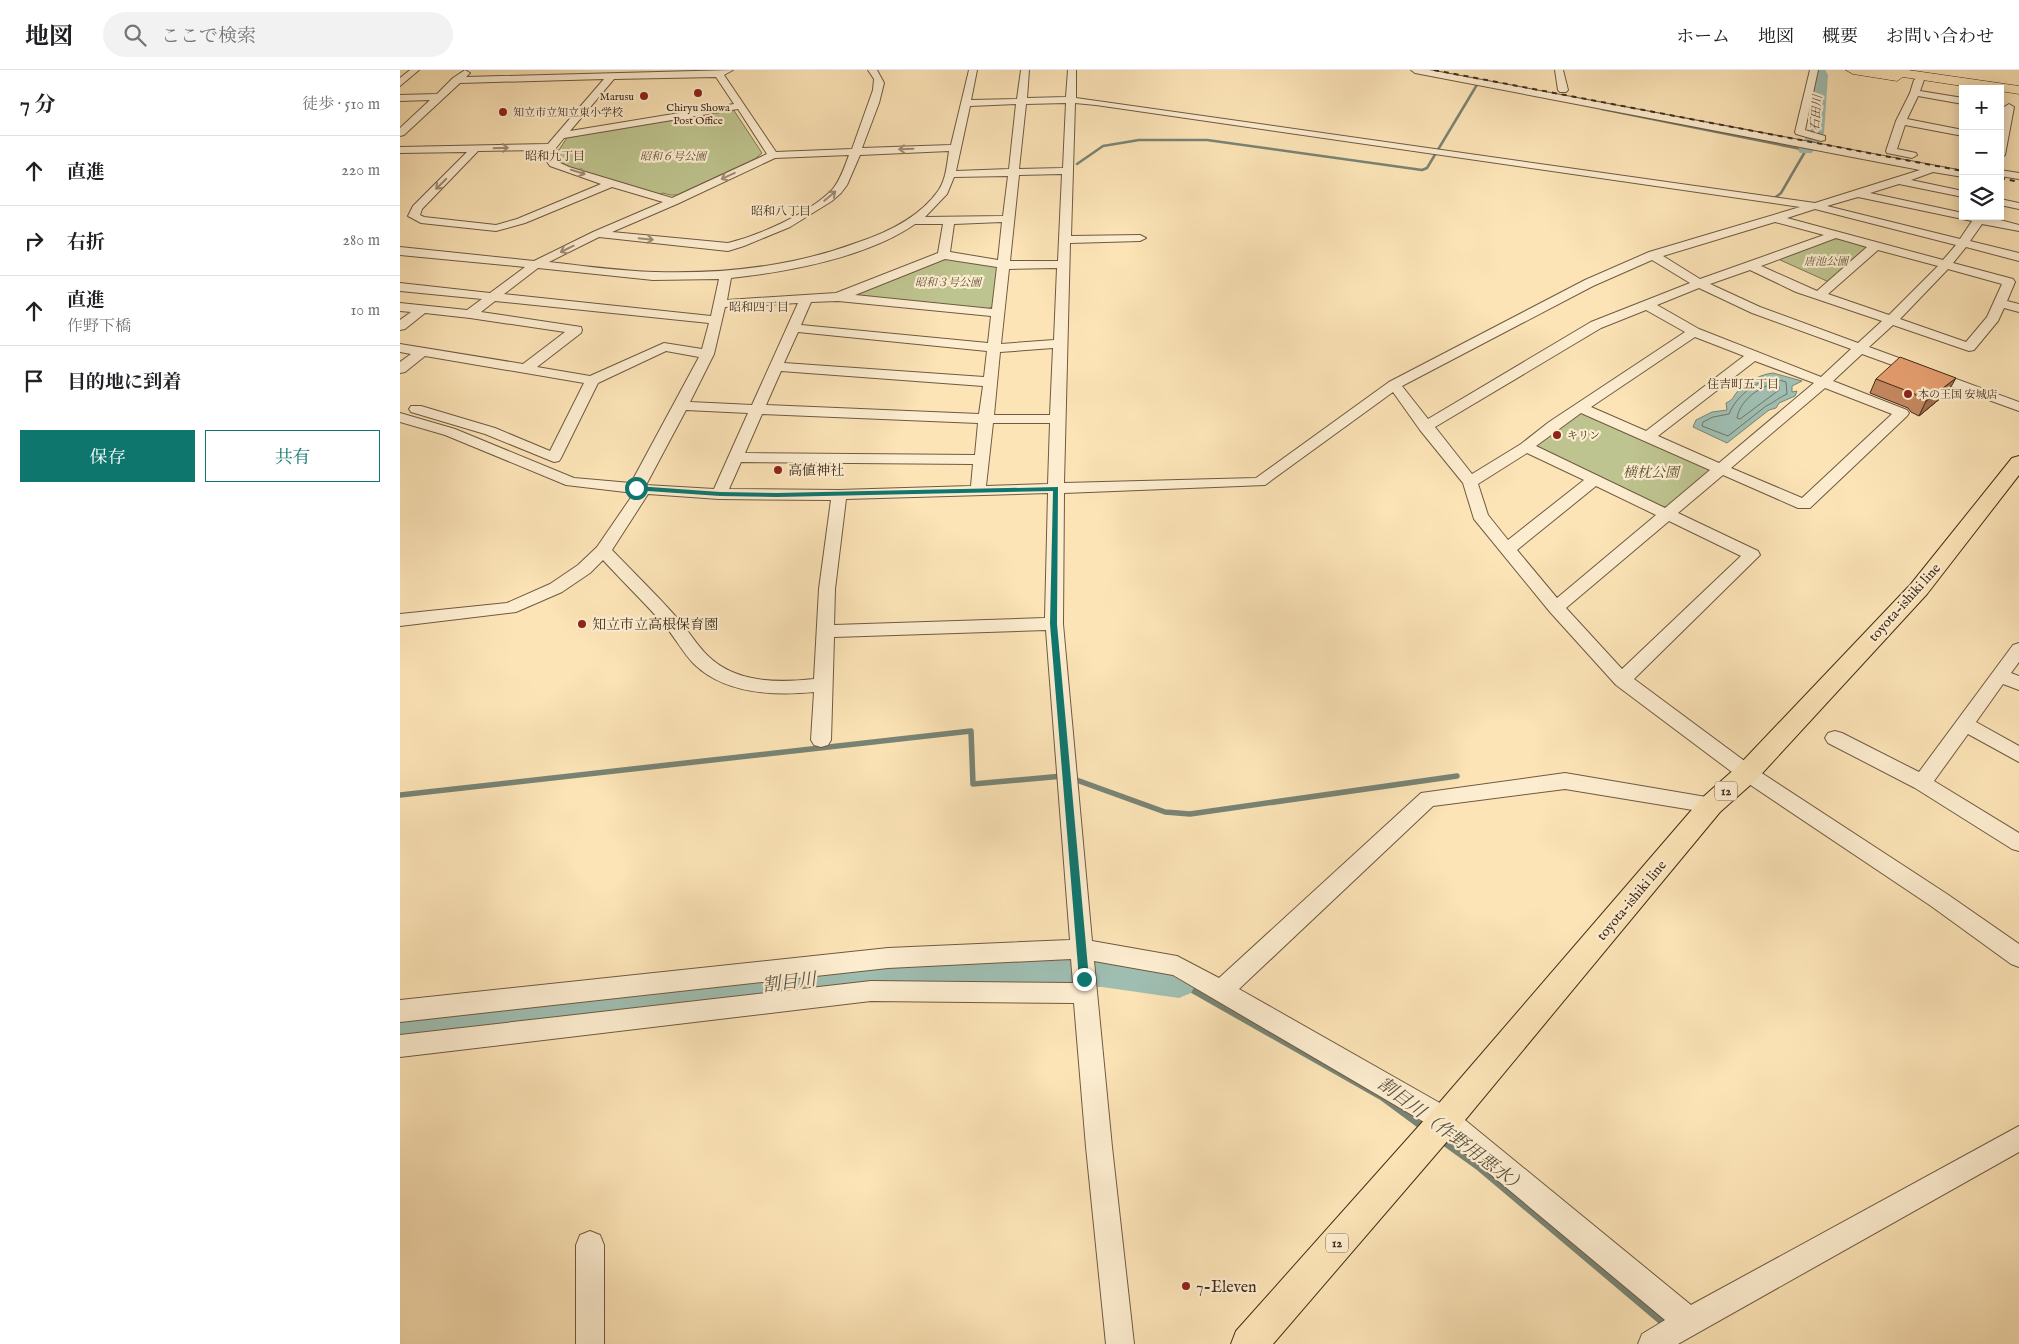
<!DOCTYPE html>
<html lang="ja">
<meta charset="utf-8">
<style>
:root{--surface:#fff;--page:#f2f2f2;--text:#202124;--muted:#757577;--line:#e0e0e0;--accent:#0f766e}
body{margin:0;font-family:"IM FELL English","Noto Serif JP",serif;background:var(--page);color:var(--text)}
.controls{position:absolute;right:15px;top:15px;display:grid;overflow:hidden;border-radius:0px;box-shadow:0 2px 12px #0003}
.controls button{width:45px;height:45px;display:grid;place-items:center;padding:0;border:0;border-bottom:1px solid var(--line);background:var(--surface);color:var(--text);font:25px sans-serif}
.stop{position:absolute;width:15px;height:15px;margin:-11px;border:4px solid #0f766e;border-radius:50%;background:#fff}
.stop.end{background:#0f766e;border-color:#fff;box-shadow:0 1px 5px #0008}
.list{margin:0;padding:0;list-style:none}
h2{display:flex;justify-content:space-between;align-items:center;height:65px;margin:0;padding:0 20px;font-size:21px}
h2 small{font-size:16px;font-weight:400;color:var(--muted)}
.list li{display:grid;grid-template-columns:32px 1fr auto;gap:15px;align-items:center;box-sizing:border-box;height:70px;padding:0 20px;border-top:1px solid var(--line)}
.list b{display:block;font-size:19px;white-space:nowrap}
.list p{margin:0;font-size:16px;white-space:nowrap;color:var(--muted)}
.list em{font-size:16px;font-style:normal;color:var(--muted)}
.actions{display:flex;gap:10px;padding:15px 20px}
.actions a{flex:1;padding:11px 0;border:1px solid var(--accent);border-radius:0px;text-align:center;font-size:18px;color:var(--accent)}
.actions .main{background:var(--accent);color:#fff}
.icon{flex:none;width:28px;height:28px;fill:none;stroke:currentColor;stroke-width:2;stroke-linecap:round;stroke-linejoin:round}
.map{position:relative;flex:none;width:1619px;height:1274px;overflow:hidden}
header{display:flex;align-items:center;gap:30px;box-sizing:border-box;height:70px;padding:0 25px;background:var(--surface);border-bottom:1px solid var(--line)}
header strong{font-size:24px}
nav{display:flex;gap:28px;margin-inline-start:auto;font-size:18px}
.search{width:350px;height:45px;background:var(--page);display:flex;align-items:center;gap:12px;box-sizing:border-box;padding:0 18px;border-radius:28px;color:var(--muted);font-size:19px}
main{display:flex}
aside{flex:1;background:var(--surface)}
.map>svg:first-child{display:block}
.green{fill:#bec48f;stroke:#7f7854}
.water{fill:#9fbeb2;stroke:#798475}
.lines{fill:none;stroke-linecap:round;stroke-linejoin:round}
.shore{stroke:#707566;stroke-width:1}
.stream-far2{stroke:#798475;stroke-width:2.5}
.stream-far1{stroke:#798475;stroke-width:5.5}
.stream{stroke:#798475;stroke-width:7}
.river{fill:#9fbeb2;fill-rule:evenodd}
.minor-casing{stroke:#6f5a41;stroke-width:2}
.major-casing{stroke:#402c1a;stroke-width:2}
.highway-casing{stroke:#402c1a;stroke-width:1}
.minor{fill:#fdedd0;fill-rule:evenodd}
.major{fill:#fce4b7;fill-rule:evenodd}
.highway{fill:#fce4b7;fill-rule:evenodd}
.rail{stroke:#402c1a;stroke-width:2;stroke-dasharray:5 5;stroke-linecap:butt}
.wall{fill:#c68961;stroke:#402c1a}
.shaded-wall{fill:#a16f4f;stroke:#402c1a}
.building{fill:#e69f71;stroke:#402c1a}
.oneway{stroke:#9e8c75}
.route{fill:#0f766e}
.poi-dot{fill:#8f2418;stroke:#fdedd0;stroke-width:2}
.labels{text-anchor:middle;stroke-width:4.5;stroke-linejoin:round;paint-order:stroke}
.far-poi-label{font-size:11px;fill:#402c1a;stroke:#fdedd0;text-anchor:start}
.far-park-label{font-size:11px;font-style:italic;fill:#605237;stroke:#fdedd0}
.far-water-label{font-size:12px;font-style:italic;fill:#585040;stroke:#fdedd0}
.far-neighbourhood-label{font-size:12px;fill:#402c1a;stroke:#fdedd0}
.shield{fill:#fdedd0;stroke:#796651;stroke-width:1}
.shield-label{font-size:12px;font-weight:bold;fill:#402c1a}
.poi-label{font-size:14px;fill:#402c1a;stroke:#fdedd0;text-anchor:start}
.park-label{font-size:14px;font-style:italic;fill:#605237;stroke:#fdedd0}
.street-label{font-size:14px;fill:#402c1a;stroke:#fdedd0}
.near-poi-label{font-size:16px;fill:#402c1a;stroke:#fdedd0;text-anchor:start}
.near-water-label{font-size:18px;font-style:italic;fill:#585040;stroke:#fdedd0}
</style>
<header>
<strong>地図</strong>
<div class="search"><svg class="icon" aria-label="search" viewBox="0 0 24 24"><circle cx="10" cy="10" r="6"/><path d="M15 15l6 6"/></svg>ここで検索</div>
<nav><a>ホーム</a><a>地図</a><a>概要</a><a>お問い合わせ</a></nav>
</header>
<main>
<aside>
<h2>7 分<small>徒歩 · 510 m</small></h2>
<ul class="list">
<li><svg class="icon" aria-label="ahead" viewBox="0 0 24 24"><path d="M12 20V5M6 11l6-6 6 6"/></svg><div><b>直進</b></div><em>220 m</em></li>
<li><svg class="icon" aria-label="right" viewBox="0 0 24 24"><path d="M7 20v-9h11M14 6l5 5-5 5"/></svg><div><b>右折</b></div><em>280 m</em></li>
<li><svg class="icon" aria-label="ahead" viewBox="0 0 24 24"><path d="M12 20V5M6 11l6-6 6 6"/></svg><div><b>直進</b><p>作野下橋</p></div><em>10 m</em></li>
<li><svg class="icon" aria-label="arrive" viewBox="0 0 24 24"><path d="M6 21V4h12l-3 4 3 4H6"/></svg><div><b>目的地に到着</b></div></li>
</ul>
<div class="actions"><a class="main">保存</a><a>共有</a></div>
</aside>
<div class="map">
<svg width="1619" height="1274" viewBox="0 0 1619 1274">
<rect width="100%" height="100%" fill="#fce4b7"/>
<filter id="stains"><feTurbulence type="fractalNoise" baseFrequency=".004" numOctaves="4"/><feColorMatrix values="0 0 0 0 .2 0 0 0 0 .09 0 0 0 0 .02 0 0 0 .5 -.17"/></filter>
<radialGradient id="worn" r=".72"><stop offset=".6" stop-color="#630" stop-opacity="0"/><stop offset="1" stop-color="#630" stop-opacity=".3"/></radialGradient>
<path class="green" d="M 333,39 L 362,83 L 355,89 L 277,125 L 270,125 L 263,123 L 258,125 L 169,98 C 160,94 153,91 153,81 L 159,80 L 168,66 Z
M 1435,168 L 1468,177 L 1429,212 L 1378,189 Z
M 546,188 L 598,197 L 595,236 L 587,239 L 455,226 L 455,222 Z
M 1180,343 L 1184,343 L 1308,398 L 1310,402 L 1267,437 L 1261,437 L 1136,378 L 1135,375 Z"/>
<path class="water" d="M 1373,303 L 1402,311 L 1392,316 L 1392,322 L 1397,321 L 1395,326 L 1379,333 L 1376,338 L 1369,340 L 1327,373 L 1293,357 L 1296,350 L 1312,342 L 1327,340 L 1326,333 C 1335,329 1333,325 1340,319 C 1348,311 1362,304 1373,303 Z"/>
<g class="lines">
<path class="shore" d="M 1373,308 L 1386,312 L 1387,324 C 1379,327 1374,333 1366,336 L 1328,366 L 1302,356 L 1303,352 L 1313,347 L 1329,344 C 1335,328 1355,311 1373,308 Z
M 1373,314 L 1379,316 L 1379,320 L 1340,349 L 1337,348 C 1340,331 1357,318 1373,314 Z"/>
<path class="stream-far2" d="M 1202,39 L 1406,80 L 1381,123 L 1376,127
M 677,94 L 703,76 L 739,70 L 807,70 L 1022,100 L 1027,98 L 1078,13 L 1080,14"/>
<path class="stream-far1" d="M 671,708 L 765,742 L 790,744 L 1057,706
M 0,725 L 571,661 L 573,714 L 663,706"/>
<path class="stream" d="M 779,912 L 982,1027 L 1024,1058
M 1041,1070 L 1080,1098 L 1266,1255"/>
<path class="river" d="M 1413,0 L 1425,0 L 1428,5 L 1424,63 L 1412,83 L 1400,83 L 1398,80 L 1408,63 Z
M 469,887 L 702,887 L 779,896 L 791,901 L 797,912 L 791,923 L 779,928 L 702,917 L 469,917 L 0,973 L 0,941 Z"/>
<g class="minor-casing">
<path id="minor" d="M 10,0 L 19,0 L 0,16 L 0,8 Z
M 65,0 L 70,3 L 66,7 L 333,0 L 324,5 L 376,82 L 452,79 L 473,20 L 474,9 L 468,0 L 477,0 L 484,13 L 479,33 L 462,78 L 551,75 L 569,0 L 577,0 L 571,30 L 617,29 L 621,0 L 629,0 L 627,28 L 666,27 L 668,0 L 676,0 L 676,28 L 1415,133 L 1520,100 L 1015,3 L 1011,0 L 1029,0 L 1563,101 L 1563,107 L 1533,102 L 1511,110 L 1563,121 L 1563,127 L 1499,114 L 1470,123 L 1563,143 L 1563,146 L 1585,146 L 1619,155 L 1619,161 L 1582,154 L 1570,171 L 1619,183 L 1619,191 L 1566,177 L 1553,193 L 1613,209 L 1615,212 L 1607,231 L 1619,234 L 1619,242 L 1604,238 L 1598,251 L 1574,280 L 1569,281 L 1493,255 L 1469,277 L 1619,332 L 1619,341 L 1462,284 L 1433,311 L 1507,340 L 1509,343 L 1507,346 L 1410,438 L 1398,438 L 1323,405 L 1278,443 L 1358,481 L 1360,485 L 1234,609 L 1354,698 L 1547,824 L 1619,874 L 1619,897 L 1611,894 L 1531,836 L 1340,708 L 1216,615 L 1150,542 L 1074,449 L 1063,413 L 1020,360 L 993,322 L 865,415 L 664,423 L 663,554 L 692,871 L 777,886 L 819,908 L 1021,723 L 1165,703 L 1318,729 L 1321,735 L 1318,741 L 1311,743 L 1165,719 L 1033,736 L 839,919 L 1054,1041 L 1291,1235 L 1619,1056 L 1619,1082 L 1278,1274 L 1238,1274 L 1242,1264 L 1265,1250 L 1036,1059 L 773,905 L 694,891 L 712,1077 L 734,1274 L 706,1274 L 686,1077 L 674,933 L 471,931 L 0,987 L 0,965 L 471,911 L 673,913 L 671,889 L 488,898 L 0,952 L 0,930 L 488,878 L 670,870 L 646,560 L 434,567 L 431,670 L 428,675 L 421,677 L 414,675 L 411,670 L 414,622 C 373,626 325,624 294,594 C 283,583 276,569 266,557 C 246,534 224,513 203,490 L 190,503 L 162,522 L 116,542 L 0,556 L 0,544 L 107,533 L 150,514 L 178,495 L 197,477 L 234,423 L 166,415 L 45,365 L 0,352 L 0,343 L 55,359 L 174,408 L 231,413 L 299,287 L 266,281 L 198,313 L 161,388 L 159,391 L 154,392 L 85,364 L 11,342 L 9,339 L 11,336 L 21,336 L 95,358 L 150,381 L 184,313 L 25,286 L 5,302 L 0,303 L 0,292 L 11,284 L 0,282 L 0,274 L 123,294 L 165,262 L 70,248 L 25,243 L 5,259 L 0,260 L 0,250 L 11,242 L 0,241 L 0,233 L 67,240 L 82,229 L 0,221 L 0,213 L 90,223 L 125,197 L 0,185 L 0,177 L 134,191 L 193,162 L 263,132 L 212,117 L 125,153 L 96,161 L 21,153 L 8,146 L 13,136 L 67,82 L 0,83 L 0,77 L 148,74 L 204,9 L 60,13 L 4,65 L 0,66 L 0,58 L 30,30 L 0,31 L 0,25 L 37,24 L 53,8 ZM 316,7 L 334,34 L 170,61 L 214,9 ZM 666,33 L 663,98 L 619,99 L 626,34 ZM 675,33 L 696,35 L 1400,137 L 1249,182 L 1185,210 L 989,312 L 856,408 L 664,413 L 670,173 L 740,171 L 746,168 L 740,165 L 671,166 ZM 616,34 L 609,99 L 556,101 L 570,36 ZM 338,39 L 367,84 L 272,128 L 169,97 L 158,92 L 154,87 L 156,78 L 164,68 ZM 145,80 L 144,87 L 150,96 L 201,114 L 117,149 L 96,155 L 24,147 L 20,145 L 22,139 L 78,81 ZM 549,81 C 547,94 546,110 538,121 C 519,148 486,163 456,173 C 391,197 323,204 255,202 C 220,201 184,196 149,192 L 199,167 L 328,181 L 344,176 L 390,157 L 432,131 L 441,123 L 447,115 L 460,85 ZM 449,85 C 445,96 440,111 432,120 C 408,144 360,165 328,173 L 212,162 L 277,134 L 375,88 ZM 662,104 L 658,191 L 610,191 L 619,105 ZM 608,106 L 603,146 L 525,147 L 547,124 L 554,107 ZM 1458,127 L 1572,151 L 1560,169 L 1427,136 ZM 1415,139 L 1556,175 L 1543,190 L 1387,148 ZM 602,152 L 598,190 L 550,182 L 554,154 ZM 1375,152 L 1424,165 L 1300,209 L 1263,186 ZM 515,154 L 543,154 L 538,183 L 436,223 L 327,230 L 331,208 C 388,202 468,187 515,154 ZM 1436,168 L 1467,177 L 1417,221 L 1361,196 ZM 1478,180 L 1538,196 L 1489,245 L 1428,224 ZM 545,189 L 597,197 L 592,239 L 455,225 ZM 1252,190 L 1290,213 L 1191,252 L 1028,349 L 1002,316 L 1193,216 ZM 138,198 L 253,210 L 319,209 L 311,246 L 104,224 ZM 657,198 L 654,270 L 601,274 L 609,199 ZM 1548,199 L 1602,214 L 1587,247 L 1566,272 L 1500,249 ZM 1350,200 L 1396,222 L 1482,251 L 1458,273 L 1360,237 L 1310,214 ZM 1299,218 L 1352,243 L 1451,279 L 1421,307 L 1299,259 L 1257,235 ZM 95,231 L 309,253 L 302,279 L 264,273 L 190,306 L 137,297 L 181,263 L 182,260 L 181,257 L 81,242 ZM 438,231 L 591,246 L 588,273 L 401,255 L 411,232 ZM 398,233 L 352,335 L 290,332 L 314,284 L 325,237 ZM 1246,240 L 1285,262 L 1149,352 L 1121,374 L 1072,404 L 1035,357 L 1201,258 ZM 398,262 L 587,281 L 584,307 L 384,293 ZM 1295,267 L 1344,286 L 1246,361 L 1191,337 ZM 653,278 L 650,345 L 594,345 L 600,282 ZM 1355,291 L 1414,313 L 1319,393 L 1258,366 ZM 381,301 L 583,316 L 579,344 L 366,335 ZM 1425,318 L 1492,344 L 1402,428 L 1331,398 ZM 286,340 L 348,343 L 314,419 L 246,415 ZM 1181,343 L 1310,400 L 1265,438 L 1136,376 ZM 362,344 L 578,353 L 575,385 L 345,383 ZM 593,353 L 650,353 L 648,414 L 586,416 ZM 1127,383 L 1184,410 L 1108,470 L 1088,445 L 1078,414 ZM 341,392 L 573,394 L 571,416 L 439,420 L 329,419 ZM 1196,416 L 1256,445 L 1157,528 L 1117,480 ZM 648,423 L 645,548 L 434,555 L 435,519 L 446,429 ZM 248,424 L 319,429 L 431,430 L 419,519 L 414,609 C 377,613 335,613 307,585 C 296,574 288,560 278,549 C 257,525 234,503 212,480 ZM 1269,451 L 1341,486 L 1222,599 L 1166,538 Z
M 1155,0 L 1163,0 L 1168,20 L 1166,22 L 1160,22 L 1158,20 Z
M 1410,0 L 1418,0 L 1405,60 L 1425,66 L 1425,70 L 1421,71 L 1396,64 L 1395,62 Z
M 1519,7 L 1524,10 L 1520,21 L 1563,28 L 1563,34 L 1518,26 L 1507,49 L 1563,60 L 1563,66 L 1505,55 L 1497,79 L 1516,83 L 1517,85 L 1512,88 L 1487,83 L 1486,81 L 1496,51 L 1510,23 L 1514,10 Z
M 1609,34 L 1614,37 L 1605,85 L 1600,88 L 1600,57 L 1604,37 Z
M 1600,100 L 1619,103 L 1619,109 L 1600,106 Z
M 1600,129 L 1619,133 L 1619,139 L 1600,135 Z
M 1619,573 L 1619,592 L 1611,603 L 1619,606 L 1619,620 L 1603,614 L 1576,652 L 1619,676 L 1619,692 L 1568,664 L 1534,711 L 1619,763 L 1619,781 L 1612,779 L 1515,718 L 1428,673 L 1425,668 L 1428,663 L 1435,661 L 1442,663 L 1519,702 L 1613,575 Z
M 190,1161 L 200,1165 L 204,1175 L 204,1274 L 176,1274 L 176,1175 L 180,1165 Z"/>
</g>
<g class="major-casing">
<path id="major" d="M 1619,386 L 1619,405 L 1527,524 L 1356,710 L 1320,742 L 1056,1061 L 873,1274 L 831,1274 L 836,1261 L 1034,1039 L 1302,728 L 1338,696 L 1511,514 L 1612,388 Z"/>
</g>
<g class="highway-casing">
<path id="highway" d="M 1446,0 L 1508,0 L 1619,16 L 1619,24 L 1600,21 L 1600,19 L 1582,19 L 1503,7 L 1497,11 L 1453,4 Z"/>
</g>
<use href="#minor" class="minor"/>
<use href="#major" class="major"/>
<use href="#highway" class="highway"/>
<path class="rail" d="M 1034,0 L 1563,101
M 1600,108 L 1619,112"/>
</g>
<path class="wall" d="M 1476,309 L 1548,322 L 1519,346 L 1511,342 L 1508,338 L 1470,323 Z"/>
<path class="shaded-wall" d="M 1556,308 L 1548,322 L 1519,346 L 1526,331 Z"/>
<path class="building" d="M 1500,287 L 1556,308 L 1526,331 L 1518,328 L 1515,324 L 1476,309 Z"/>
<defs><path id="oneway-shaft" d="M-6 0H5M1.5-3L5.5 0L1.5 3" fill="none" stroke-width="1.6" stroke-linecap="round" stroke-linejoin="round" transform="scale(1.25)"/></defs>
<g class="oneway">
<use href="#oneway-shaft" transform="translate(101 78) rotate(-2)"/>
<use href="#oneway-shaft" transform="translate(506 79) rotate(178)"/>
<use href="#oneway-shaft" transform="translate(178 102) rotate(17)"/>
<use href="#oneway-shaft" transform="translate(328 106) rotate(155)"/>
<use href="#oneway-shaft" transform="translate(41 114) rotate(135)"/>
<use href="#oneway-shaft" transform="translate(430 126) rotate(-40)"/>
<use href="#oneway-shaft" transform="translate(246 169) rotate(6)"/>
<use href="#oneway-shaft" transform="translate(167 179) rotate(154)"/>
</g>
<path class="route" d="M 236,416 L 320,422 L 377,423 L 658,417 L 657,554 L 689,909 L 688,912 L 681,912 L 679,909 L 650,554 L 653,421 L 377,427 L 320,426 L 233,420 L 233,417 Z"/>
<g class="poi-dot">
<circle cx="298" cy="23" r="5"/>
<circle cx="244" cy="26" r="5"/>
<circle cx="103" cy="42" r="5"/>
<circle cx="1508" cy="324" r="5"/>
<circle cx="1157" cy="365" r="5"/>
<circle cx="378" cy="400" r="5"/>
<circle cx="182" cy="554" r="5"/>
<circle cx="786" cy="1216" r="5"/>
</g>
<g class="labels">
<g class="far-poi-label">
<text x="234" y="30" text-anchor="end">Marusu</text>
<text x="298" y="41" text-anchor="middle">Chiryu Showa<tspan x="298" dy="13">Post Office</tspan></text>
<text x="113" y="46">知立市立知立東小学校</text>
<text x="1518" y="328">本の王国 安城店</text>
<text x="1167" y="369">キリン</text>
</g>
<g class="far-park-label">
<text x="273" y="90">昭和６号公園</text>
<text x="1426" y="195">唐池公園</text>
<text x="548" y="216">昭和３号公園</text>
</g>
<g class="far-water-label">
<text transform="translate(1416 43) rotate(-85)" y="4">石田川</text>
</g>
<g class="far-neighbourhood-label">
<text x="155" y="90">昭和九丁目</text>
<text x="381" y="145">昭和八丁目</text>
<text x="359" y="241">昭和四丁目</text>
<text x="1343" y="318">住吉町五丁目</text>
</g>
<g class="shield">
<rect x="1315" y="711.5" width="22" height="19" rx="4"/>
<rect x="926" y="1163.5" width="22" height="19" rx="4"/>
</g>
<g class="shield-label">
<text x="1326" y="725">12</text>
<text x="937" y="1177">12</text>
</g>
<g class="poi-label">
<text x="388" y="405">高値神社</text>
<text x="192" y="559">知立市立高根保育園</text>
</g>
<g class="park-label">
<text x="1251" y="407">横枕公園</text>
</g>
<g class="street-label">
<text transform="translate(1504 532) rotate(-48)" y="5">toyota-ishiki line</text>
<text transform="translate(1231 830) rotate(-50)" y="5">toyota-ishiki line</text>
</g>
<g class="near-poi-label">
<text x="796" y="1222">7-Eleven</text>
</g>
<g class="near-water-label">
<text transform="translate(389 912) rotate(-7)" y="6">割目川</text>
<text transform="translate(1052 1065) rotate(37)" y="6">割目川（作野用悪水）</text>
</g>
</g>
<rect width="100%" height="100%" filter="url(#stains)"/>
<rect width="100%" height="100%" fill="url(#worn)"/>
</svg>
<div class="controls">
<button>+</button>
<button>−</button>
<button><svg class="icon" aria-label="layers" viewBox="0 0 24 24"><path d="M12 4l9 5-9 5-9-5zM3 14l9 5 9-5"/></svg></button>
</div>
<div class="stop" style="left:236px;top:418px"></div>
<div class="stop end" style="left:684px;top:909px"></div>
</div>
</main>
